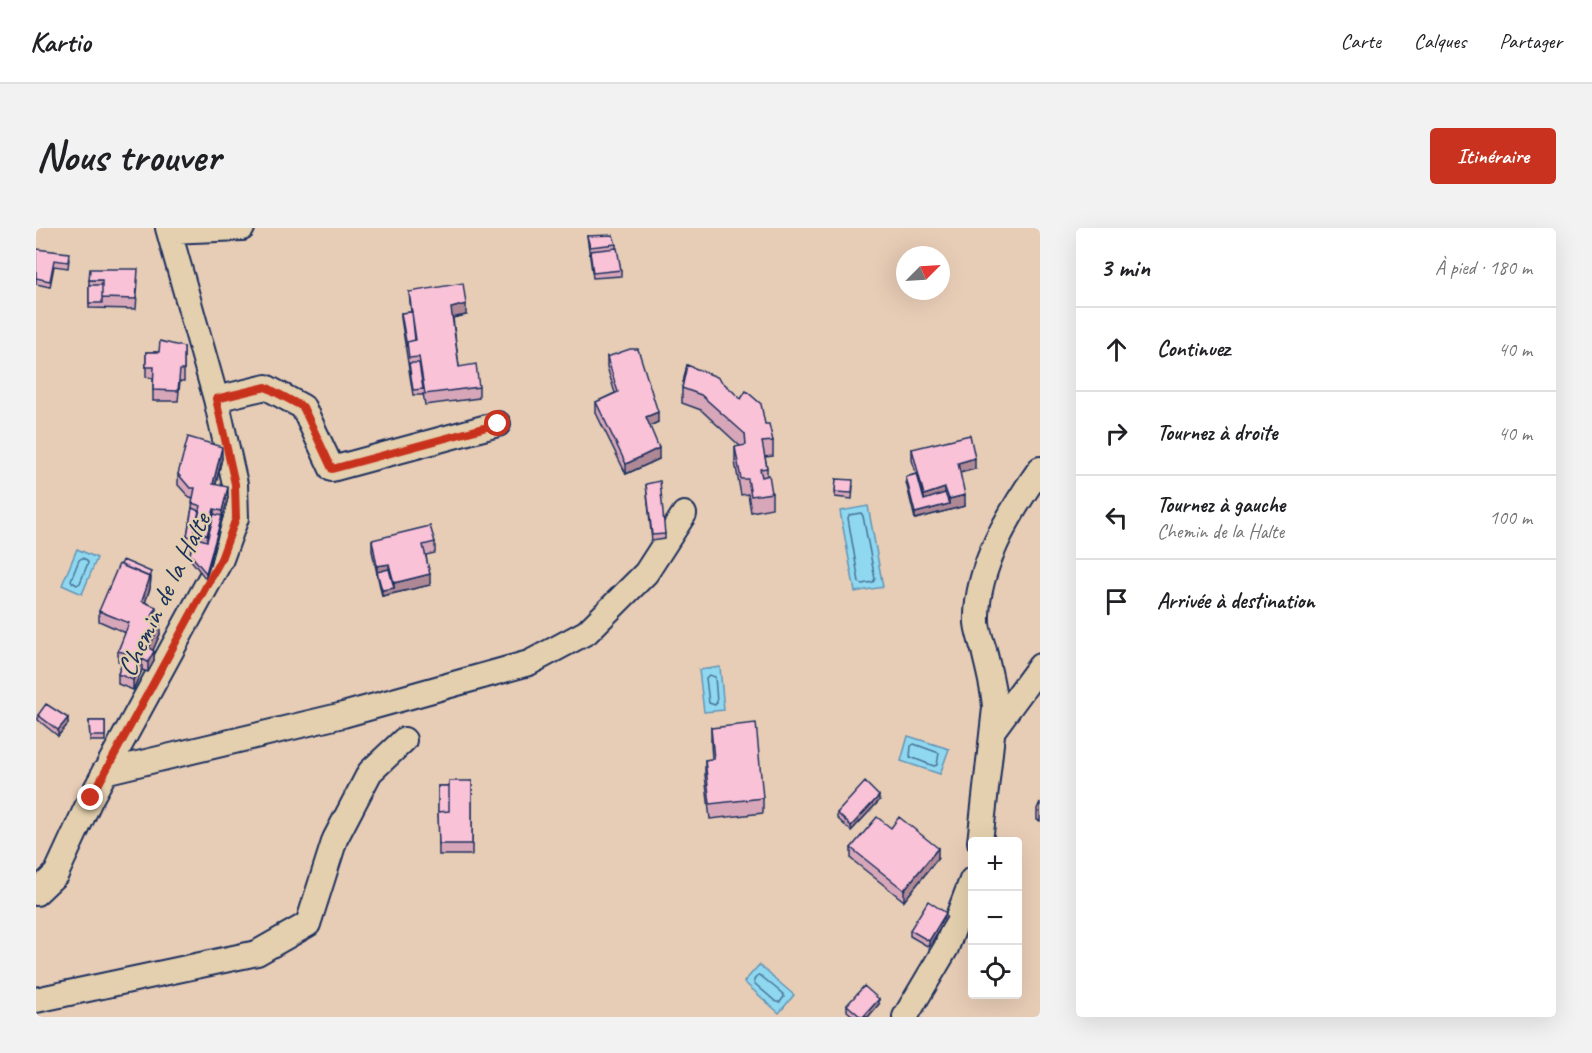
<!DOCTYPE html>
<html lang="fr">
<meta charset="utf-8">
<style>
:root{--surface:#fff;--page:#f2f2f2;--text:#202124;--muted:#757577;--line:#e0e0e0;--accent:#c8321e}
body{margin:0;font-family:Caveat,sans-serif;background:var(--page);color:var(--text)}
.controls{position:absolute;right:18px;bottom:18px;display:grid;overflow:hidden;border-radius:6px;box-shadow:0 6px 24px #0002}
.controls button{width:54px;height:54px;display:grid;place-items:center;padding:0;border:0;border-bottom:2px solid var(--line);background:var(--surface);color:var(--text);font:30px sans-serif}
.compass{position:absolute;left:860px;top:18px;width:54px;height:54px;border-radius:50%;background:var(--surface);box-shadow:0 6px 24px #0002;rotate:66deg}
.stop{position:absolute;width:18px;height:18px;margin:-14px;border:4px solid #c8321e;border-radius:50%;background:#fff}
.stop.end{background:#c8321e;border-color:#fff;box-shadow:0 2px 6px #0008}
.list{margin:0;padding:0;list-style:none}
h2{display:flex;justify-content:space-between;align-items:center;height:78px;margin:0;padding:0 24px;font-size:26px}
h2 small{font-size:20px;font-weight:400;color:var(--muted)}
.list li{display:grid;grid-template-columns:39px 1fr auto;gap:18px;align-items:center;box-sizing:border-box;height:84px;padding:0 24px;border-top:2px solid var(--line)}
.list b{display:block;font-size:22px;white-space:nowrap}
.list p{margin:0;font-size:20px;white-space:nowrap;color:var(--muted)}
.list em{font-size:20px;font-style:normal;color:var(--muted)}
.icon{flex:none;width:33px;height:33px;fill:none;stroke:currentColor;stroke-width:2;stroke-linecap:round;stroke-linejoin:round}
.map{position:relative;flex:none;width:1004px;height:789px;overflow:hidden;border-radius:6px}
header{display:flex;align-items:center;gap:36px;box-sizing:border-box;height:84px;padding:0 30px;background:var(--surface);border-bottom:2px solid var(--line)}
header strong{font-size:28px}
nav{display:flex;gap:33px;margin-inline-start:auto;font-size:21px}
.intro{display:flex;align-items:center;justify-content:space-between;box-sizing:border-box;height:144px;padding:0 36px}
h1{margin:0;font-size:42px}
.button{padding:15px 27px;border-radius:6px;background:var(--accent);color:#fff;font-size:21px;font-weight:700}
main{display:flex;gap:36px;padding:0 36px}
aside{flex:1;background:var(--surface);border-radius:6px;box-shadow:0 6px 24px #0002}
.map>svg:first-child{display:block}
.water{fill:#8fd8f0;stroke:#6194b6;stroke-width:1.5}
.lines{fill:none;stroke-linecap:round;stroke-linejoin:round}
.shore{stroke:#497398;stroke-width:1.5}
.minor-casing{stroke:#1b2f5e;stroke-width:28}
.minor{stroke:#e4d0ae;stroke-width:24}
.wall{fill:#d7a7b9;stroke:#1b2f5e;stroke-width:1.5}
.shaded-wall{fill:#af8896;stroke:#1b2f5e;stroke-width:1.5}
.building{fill:#fac2d7;stroke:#1b2f5e;stroke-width:1.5}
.route{stroke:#c8321e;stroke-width:8}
.labels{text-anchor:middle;stroke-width:4.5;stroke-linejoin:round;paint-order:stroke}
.street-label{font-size:28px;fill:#1b2f5e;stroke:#e4d0ae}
</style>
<header>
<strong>Kartio</strong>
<nav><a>Carte</a><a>Calques</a><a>Partager</a></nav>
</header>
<div class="intro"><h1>Nous trouver</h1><a class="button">Itinéraire</a></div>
<main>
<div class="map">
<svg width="1004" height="789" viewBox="0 0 1004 789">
<rect width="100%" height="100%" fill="#e8cdb6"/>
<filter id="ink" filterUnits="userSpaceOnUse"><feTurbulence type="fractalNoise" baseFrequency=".0167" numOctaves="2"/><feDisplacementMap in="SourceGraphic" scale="12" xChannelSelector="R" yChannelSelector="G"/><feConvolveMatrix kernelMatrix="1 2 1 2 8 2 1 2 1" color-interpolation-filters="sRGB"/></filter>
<g filter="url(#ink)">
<path class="water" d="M 832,278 L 847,359 L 819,364 L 804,283 Z
M 41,321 L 61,330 L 46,366 L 26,357 Z
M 684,439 L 688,482 L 668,484 L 663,442 Z
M 872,508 L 913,521 L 904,546 L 865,533 Z
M 723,737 L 758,767 L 743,785 L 708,754 Z"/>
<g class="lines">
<path class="shore" d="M 825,285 L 827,288 L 839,351 L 837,354 L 826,356 L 823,354 L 812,290 L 813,287 Z
M 46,330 L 51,332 L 52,335 L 44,355 L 41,357 L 36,354 L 35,352 L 43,332 Z
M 673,447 L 679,449 L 681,474 L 679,477 L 673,475 L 670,450 Z
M 878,516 L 903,525 L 901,537 L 898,538 L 874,529 L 875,518 Z
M 722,747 L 725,748 L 747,766 L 748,769 L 744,774 L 740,774 L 718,755 L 718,752 Z"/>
<g class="minor-casing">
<path id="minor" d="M 133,3 L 206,0
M 180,171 L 230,159 L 267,179 L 296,241 L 462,196
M 957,502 L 1004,438
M 68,544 L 307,487 L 493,435 L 551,404 L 610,345 L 648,286
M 944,614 L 959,480 C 958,460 952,441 948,422 C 945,413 942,404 941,395 C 939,341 974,284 1004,241
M 0,665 L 20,646 L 55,570 L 185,331 L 200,290 L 199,256 L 180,171 L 132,0
M 0,772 L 221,725 L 272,696 L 299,611 L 334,544 L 368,512
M 869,789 L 910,720 L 936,652"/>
</g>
<use href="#minor" class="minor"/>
</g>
<path class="wall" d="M 551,8 L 580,16 L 580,21 L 585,42 L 585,48 L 557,50 Z
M 0,21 L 33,31 L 32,40 L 18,38 L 14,59 L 0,56 Z
M 53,52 L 102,52 L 100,81 L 53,80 Z
M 373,64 L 430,87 L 417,90 L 423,139 L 443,159 L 443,170 L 389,177 L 387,165 L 387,167 L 377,167 L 365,90 L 365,85 L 375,84 Z
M 148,119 L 148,153 L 144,153 L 142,173 L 117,173 L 117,150 L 110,149 L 110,124 L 123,124 Z
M 571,129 L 622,194 L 614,198 L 623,231 L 590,246 L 560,185 L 560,174 L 579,165 L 571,139 Z
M 651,137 L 729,196 L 737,213 L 737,228 L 729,229 L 731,240 L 731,248 L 736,265 L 736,280 L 715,284 L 712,266 L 705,267 L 699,234 L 699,219 L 704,218 L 665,182 L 646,175 L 646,160 Z
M 876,221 L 939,241 L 924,245 L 929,278 L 879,291 L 870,254 L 870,249 L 880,246 L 876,232 Z
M 186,230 L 180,256 L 192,270 L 170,351 L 154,331 L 154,326 L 156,315 L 151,313 L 151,308 L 156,280 L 157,271 L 154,270 L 142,257 L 142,246 Z
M 800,251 L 817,258 L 816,271 L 799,269 Z
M 610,256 L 629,306 L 629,311 L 616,313 Z
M 336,312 L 399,314 L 399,325 L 390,327 L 394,357 L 346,368 L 336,323 Z
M 115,350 L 114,360 L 109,374 L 120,389 L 119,393 L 124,406 L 117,422 L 118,433 L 112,444 L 106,442 L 97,462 L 82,456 L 82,446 L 86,434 L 82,433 L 82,423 L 90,405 L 63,393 L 63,383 Z
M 2,487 L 32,496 L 22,508 L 2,492 Z
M 53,493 L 69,493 L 69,513 L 54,513 Z
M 675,500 L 727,570 L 727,585 L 674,591 L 669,547 L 669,532 L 676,531 L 675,516 Z
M 436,553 L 436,627 L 403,627 L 402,558 L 413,558 Z
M 843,573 L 815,603 L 801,590 L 801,585 Z
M 1004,574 L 1004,593 L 1001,592 L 1001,581 Z
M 855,600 L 902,630 L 868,673 L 815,631 L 815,620 Z
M 910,690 L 893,719 L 874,708 L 874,702 Z
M 843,776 L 832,789 L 818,789 L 811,783 L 811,777 Z"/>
<path class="shaded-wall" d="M 430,76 L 430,87 L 415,90 L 415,80 Z
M 622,184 L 622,194 L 610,200 L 610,189 Z
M 186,219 L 186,230 L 177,267 L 177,256 Z
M 623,220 L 623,231 L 590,246 L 590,236 Z
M 939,230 L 939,241 L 922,245 L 922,235 Z
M 192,259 L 192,270 L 170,351 L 170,345 L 186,288 L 186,283 Z
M 909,260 L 909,270 L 888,277 L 888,267 Z
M 929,267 L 929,278 L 879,291 L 879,285 L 913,276 L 913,271 Z
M 178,281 L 178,292 L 171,318 L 171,307 Z
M 353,336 L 353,347 L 341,344 L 341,349 L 341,338 Z
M 115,344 L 114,360 L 106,384 L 106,373 L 111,353 Z
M 394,346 L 394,357 L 346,368 L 346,362 L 358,360 L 358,355 Z
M 120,379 L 120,389 L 115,402 L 115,391 Z
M 124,395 L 124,406 L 113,431 L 113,420 Z
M 118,423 L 118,433 L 112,444 L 112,434 Z
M 106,431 L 106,442 L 97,462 L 97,452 Z
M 32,490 L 32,496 L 22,508 L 22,502 Z
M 843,568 L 843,573 L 815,603 L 815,598 Z
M 902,620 L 902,630 L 868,673 L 868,662 Z
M 910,685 L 910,690 L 893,719 L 893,713 Z
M 843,771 L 843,776 L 832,789 L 827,789 Z"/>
<path class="building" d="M 577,7 L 580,16 L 554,19 L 551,8 Z
M 581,20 L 585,42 L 557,45 L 554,23 Z
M 0,21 L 33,25 L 32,34 L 18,32 L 14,53 L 0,50 Z
M 54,41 L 102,41 L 100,71 L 66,70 L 66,52 L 53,52 Z
M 427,55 L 430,76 L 415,80 L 423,139 L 440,136 L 443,159 L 389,166 L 383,129 L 373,130 L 371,114 L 380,112 L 373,64 Z
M 53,57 L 66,57 L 66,75 L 53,75 Z
M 376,84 L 379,112 L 371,114 L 371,119 L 365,85 Z
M 124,113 L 148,119 L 148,142 L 144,142 L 142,163 L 117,162 L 118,139 L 110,139 L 110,124 L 123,124 Z
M 594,121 L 602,121 L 622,184 L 610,189 L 623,220 L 590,236 L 560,174 L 582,164 L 571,129 Z
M 373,135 L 383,135 L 387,161 L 377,162 Z
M 651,137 L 681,149 L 705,171 L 710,163 L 725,176 L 729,196 L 733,196 L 737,213 L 726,214 L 731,240 L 724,241 L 726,249 L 733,247 L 736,265 L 715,268 L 712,251 L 705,251 L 699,219 L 710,217 L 709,206 L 665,167 L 646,160 Z
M 934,207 L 939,230 L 922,235 L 929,267 L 913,271 L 909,260 L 888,267 L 876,221 Z
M 152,209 L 186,219 L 177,256 L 192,259 L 186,283 L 178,281 L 171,307 L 158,304 L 165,278 L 156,275 L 159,260 L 154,260 L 142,246 Z
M 881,246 L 888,272 L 909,265 L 913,276 L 879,285 L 870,249 Z
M 800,251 L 817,252 L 816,265 L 799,264 Z
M 624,253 L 629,306 L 616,307 L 610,256 Z
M 156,280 L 163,283 L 158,304 L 158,309 L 151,308 Z
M 178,286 L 186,288 L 170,345 L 154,326 L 158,309 L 171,313 Z
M 394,298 L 399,314 L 387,317 L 394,346 L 358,355 L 353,336 L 341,338 L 336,312 Z
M 87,332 L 115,344 L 113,349 L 85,337 Z
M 83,336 L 114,349 L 106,373 L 120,379 L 115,391 L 124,395 L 113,420 L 118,423 L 112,434 L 106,431 L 97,452 L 82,446 L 90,425 L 82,423 L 93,395 L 63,383 Z
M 353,341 L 358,360 L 346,362 L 341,344 Z
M 10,476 L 32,490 L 22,502 L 2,487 Z
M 53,493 L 69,493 L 69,508 L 54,508 Z
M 720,495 L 727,570 L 674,576 L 669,532 L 678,531 L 675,500 Z
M 413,553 L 436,553 L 436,616 L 403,616 L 402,584 L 413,583 Z
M 829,554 L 843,568 L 815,598 L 801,585 Z
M 402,558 L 413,558 L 413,583 L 402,584 L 402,589 Z
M 841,589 L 855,600 L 863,589 L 902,620 L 868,662 L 815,620 Z
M 892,673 L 910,685 L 893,713 L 874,702 Z
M 828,758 L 843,771 L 827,789 L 825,789 L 811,777 Z"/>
</g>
<g class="lines" filter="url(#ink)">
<path class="route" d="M 55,570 L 185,331 L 200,290 L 199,256 L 180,171 L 230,159 L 267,179 L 296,241 L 462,196"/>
</g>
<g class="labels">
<g class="street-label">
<text transform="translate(127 366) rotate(-64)" y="10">Chemin de la Halte</text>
</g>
</g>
</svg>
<div class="controls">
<button>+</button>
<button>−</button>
<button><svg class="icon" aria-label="locate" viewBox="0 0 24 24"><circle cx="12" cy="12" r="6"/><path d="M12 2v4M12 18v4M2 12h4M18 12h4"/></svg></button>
</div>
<svg class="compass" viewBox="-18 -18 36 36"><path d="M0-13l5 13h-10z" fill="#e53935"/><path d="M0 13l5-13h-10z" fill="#757577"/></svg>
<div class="stop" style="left:462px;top:196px"></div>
<div class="stop end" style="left:55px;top:570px"></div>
</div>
<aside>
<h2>3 min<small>À pied · 180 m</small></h2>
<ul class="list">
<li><svg class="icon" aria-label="ahead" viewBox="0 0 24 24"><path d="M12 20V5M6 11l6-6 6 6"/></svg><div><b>Continuez</b></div><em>40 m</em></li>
<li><svg class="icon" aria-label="right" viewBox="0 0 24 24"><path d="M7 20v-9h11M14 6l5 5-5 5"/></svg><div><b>Tournez à droite</b></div><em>40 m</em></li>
<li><svg class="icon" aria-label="left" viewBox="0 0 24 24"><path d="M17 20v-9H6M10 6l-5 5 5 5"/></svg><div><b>Tournez à gauche</b><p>Chemin de la Halte</p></div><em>100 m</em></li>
<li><svg class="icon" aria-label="arrive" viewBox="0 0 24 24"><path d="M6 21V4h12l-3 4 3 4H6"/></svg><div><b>Arrivée à destination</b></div></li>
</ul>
</aside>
</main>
